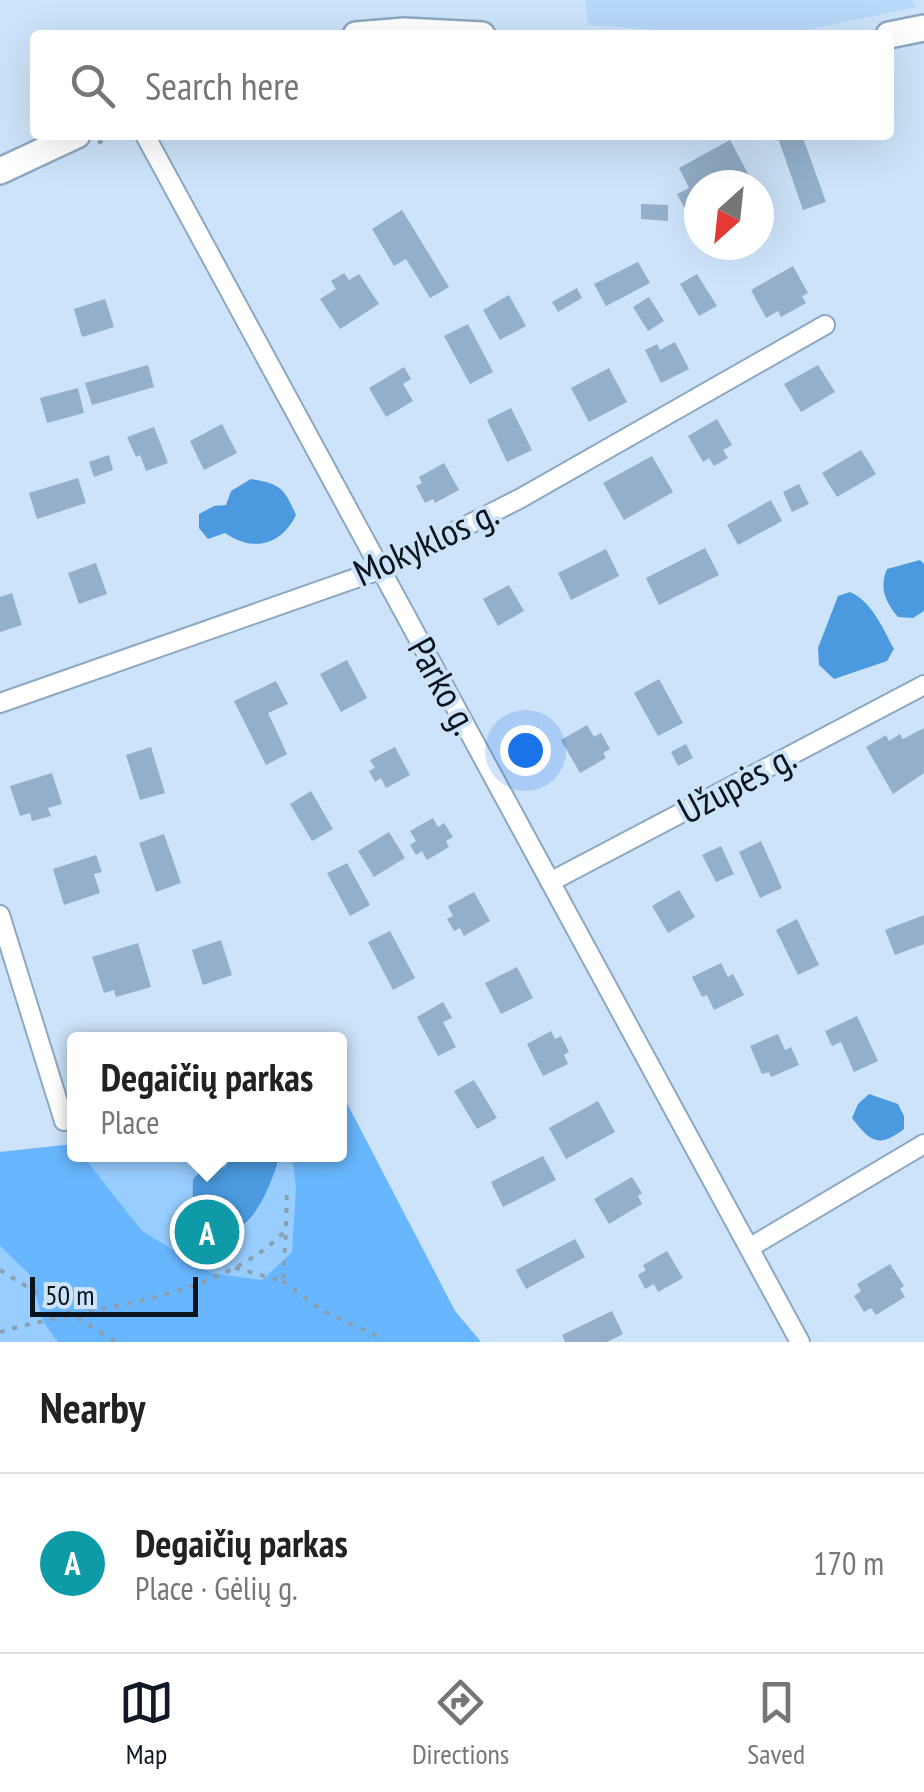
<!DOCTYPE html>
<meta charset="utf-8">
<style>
:root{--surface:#fff;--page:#f6f6f6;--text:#222;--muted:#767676;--line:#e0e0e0;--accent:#111827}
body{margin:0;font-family:"PT Sans Narrow",sans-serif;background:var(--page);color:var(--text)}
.compass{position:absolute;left:684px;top:170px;width:90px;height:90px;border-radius:50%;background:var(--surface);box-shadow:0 10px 40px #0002;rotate:207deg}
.scale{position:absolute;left:30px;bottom:25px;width:168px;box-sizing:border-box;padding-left:10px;border:5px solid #0a141d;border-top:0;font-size:28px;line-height:35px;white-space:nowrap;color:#0a141d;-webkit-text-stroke:8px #cce3f9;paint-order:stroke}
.you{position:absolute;left:525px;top:750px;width:35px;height:35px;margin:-25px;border:8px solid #fff;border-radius:50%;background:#1a73e8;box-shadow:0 0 0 15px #1a73e833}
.badge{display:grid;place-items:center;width:65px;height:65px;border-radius:50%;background:var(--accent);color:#fff;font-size:32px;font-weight:700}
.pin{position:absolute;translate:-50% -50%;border:5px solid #fff;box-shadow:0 2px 10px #0006}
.popup{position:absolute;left:67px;top:1032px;width:280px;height:130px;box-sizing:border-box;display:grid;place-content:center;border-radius:10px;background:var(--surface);filter:drop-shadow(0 2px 8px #0005);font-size:32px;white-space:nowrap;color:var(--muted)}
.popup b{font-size:38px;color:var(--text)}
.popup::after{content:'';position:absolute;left:50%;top:100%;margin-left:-20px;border:20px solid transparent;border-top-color:var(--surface)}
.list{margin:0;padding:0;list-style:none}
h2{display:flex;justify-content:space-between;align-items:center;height:130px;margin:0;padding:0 40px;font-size:42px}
h2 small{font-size:32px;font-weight:400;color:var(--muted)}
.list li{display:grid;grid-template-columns:65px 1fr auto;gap:30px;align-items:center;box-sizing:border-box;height:180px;padding:0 40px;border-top:2px solid var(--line)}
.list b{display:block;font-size:38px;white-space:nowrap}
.list p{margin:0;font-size:32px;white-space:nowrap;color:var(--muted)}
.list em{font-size:32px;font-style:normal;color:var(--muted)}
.icon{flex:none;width:55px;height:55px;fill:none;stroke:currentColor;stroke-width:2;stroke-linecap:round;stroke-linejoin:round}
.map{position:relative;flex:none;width:924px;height:1342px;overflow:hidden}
.search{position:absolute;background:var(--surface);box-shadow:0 10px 40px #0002;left:30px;right:30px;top:30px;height:110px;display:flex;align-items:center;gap:25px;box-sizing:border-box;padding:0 35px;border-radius:10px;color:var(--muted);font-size:38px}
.sheet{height:310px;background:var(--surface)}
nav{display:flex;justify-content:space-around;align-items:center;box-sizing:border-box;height:140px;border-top:2px solid var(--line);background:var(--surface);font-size:28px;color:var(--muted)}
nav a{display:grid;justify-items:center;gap:5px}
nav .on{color:var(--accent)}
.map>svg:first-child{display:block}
.built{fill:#b6d8f9}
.green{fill:#98cdff}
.forest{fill:#68b7fe}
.water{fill:#4b9adf}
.building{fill:#94afc9}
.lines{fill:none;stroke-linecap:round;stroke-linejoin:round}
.minor-casing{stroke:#8da8c2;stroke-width:22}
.secondary-casing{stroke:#8da8c2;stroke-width:30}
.path{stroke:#8c9fb0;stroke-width:4;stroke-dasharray:5 8;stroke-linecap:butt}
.minor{stroke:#fff;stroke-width:18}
.secondary{stroke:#fff;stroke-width:25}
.labels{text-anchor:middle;stroke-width:8;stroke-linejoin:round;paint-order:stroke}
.street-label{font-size:38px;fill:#0a141d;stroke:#cce3f9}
</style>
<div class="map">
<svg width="924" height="1342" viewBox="0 0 924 1342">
<rect width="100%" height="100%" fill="#cce3f9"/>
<path class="built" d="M 585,0 L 911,0 L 916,7 L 783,35 L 726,35 L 588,25 Z"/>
<path class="green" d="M 340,1090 L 455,1311 L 481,1342 L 0,1342 L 0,1152 L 74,1144 L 74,1154 L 340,1154 Z"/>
<path class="forest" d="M 340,1090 L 455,1311 L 481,1342 L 58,1342 L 44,1323 L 29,1274 L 0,1246 L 0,1152 L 74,1144 L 74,1154 L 82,1155 L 142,1231 L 211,1273 L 262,1280 L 292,1252 L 296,1187 L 292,1155 L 340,1154 Z"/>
<path class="water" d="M 251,479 C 281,484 284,488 296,515 C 281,546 252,552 225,533 L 208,539 L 199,528 L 199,514 L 214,506 L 226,505 L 231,491 Z
M 920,560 L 924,564 L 924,611 L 913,618 L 898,617 C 885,601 879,588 887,569 Z
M 850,592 C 872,601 883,629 894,649 L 887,661 L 834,679 L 819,665 L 818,648 L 838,596 Z
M 869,1094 L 898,1104 L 904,1116 L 904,1129 C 878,1149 870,1141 852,1118 L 858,1104 Z
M 233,1155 L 279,1155 C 277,1171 259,1214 244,1224 C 226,1235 198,1223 194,1203 C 192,1196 193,1187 193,1180 L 199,1172 L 225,1167 Z"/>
<path class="building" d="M 777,135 L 802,135 L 826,202 L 803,210 Z
M 730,140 L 754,185 L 699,185 L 699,234 L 677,194 L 689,188 L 679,168 Z
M 641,204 L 668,205 L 668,221 L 641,219 Z
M 402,210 L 449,287 L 430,298 L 406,259 L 394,266 L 372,229 Z
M 638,262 L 650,283 L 606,306 L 594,284 Z
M 793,266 L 808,293 L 802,296 L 806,303 L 781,317 L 778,311 L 766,318 L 751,290 Z
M 344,273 L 349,280 L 359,274 L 379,304 L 340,329 L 320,299 L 336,289 L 331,281 Z
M 697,274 L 717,306 L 699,316 L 680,284 Z
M 577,288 L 582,298 L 558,312 L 552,302 Z
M 509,295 L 526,326 L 500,340 L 483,310 Z
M 649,297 L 664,321 L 648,331 L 633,307 Z
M 105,299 L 114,327 L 82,337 L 74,309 Z
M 468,324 L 493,372 L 470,384 L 444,336 Z
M 675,342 L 689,369 L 661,383 L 645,350 L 657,344 L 660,350 Z
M 148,365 L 154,387 L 92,405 L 85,383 Z
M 818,365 L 835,392 L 801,412 L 784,384 Z
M 404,367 L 411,379 L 403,384 L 413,401 L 386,417 L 369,388 Z
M 609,368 L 627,402 L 589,422 L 571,388 Z
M 78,388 L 84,413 L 47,423 L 40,398 Z
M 511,408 L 532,450 L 507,462 L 487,420 Z
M 717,419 L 732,445 L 723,450 L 728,458 L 714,466 L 709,458 L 703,462 L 688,436 Z
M 222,424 L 237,453 L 204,470 L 190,441 Z
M 154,427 L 168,463 L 146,471 L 140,455 L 136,457 L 127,437 Z
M 861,450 L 876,474 L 837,497 L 822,473 Z
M 109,455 L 113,470 L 94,477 L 89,462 Z
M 652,456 L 673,492 L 624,520 L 603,483 Z
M 444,463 L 459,490 L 435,503 L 433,499 L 425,503 L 416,486 L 422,483 L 419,477 Z
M 78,478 L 86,503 L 37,519 L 29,493 Z
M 799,484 L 809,504 L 792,512 L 783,492 Z
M 771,500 L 782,521 L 738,545 L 727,525 Z
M 705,548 L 719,575 L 659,605 L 646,578 Z
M 606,549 L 619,576 L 571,600 L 558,573 Z
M 96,563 L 107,594 L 79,604 L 68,573 Z
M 509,585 L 524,611 L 498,626 L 483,599 Z
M 12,593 L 22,625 L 0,632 L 0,597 Z
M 347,660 L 367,698 L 341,712 L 320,674 Z
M 659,679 L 683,723 L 658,736 L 634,693 Z
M 276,681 L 288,704 L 268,713 L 287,754 L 266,765 L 234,701 Z
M 587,725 L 594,737 L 601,733 L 610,749 L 603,753 L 606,758 L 580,773 L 561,740 Z
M 924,728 L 924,773 L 893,794 L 866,747 L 886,735 L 889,741 L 900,734 L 903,739 Z
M 686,744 L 693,758 L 678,766 L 671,752 Z
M 151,747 L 165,793 L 140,800 L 126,755 Z
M 395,747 L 410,775 L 386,788 L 381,778 L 375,782 L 369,771 L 375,768 L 370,760 Z
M 52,773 L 62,804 L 48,808 L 51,816 L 32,821 L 30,813 L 20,816 L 10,786 Z
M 311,791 L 333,829 L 312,841 L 290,804 Z
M 433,818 L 438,827 L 444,823 L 453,837 L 446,841 L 449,847 L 427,860 L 422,851 L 416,855 L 410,845 L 416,841 L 410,831 Z
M 389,832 L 405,858 L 374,877 L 358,851 Z
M 164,834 L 181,883 L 156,892 L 139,843 Z
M 761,841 L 782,888 L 760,898 L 739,852 Z
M 721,846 L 734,874 L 716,882 L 702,855 Z
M 96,855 L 102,872 L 94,874 L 100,893 L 64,905 L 53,869 Z
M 347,863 L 370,905 L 350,916 L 327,873 Z
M 679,890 L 695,917 L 668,933 L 652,906 Z
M 474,892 L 490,921 L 464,936 L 460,928 L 454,931 L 447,919 L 453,916 L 448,906 Z
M 924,915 L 924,944 L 895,955 L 885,930 Z
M 797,919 L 819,965 L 798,975 L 776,930 Z
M 390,931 L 415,978 L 393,990 L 368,942 Z
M 221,940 L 232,975 L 203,985 L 192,950 Z
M 138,943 L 151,987 L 116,997 L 114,990 L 104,993 L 92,957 Z
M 721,963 L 728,977 L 733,974 L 744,995 L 714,1010 L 707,995 L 702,997 L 692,977 Z
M 517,967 L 533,998 L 501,1014 L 485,983 Z
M 443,1002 L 452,1018 L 443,1022 L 456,1047 L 438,1056 L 417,1017 Z
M 857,1016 L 878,1061 L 854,1072 L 841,1042 L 832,1046 L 825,1031 Z
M 551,1031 L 555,1039 L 561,1036 L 569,1052 L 564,1055 L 568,1064 L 543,1076 L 527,1044 Z
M 778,1034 L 785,1050 L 791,1047 L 799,1065 L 771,1077 L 769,1072 L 762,1074 L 750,1046 Z
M 474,1080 L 497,1118 L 477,1129 L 454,1091 Z
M 598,1101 L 615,1132 L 566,1159 L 549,1128 Z
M 543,1156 L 556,1180 L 503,1207 L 491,1182 Z
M 632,1177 L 642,1193 L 638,1196 L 642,1204 L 609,1224 L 594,1199 Z
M 575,1239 L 585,1257 L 526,1289 L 516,1270 Z
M 667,1251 L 683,1278 L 658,1292 L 654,1284 L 645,1289 L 638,1275 L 646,1270 L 643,1265 Z
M 890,1264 L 904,1286 L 900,1289 L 905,1297 L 876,1315 L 871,1308 L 864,1312 L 854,1296 L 861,1291 L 857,1284 Z
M 612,1311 L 623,1334 L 607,1342 L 565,1342 L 562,1335 Z"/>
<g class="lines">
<g class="minor-casing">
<path id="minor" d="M 145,135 L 800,1342
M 0,703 L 379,570 L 521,498 L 825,325
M 550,882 L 924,685
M 0,915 L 64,1121
M 749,1248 L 924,1144"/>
</g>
<g class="secondary-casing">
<path id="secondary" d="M 356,35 L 404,31 L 482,35
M 889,35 L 924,28
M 0,171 L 77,135"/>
</g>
<path class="path" d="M 98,143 L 116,135
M 235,1268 L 283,1281 L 286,1230
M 0,1270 L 116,1342
M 283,1281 L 321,1310 L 379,1337 L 382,1342
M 0,1332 C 91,1305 218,1302 286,1230 L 287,1189"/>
<use href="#minor" class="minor"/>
<use href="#secondary" class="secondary"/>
</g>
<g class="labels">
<g class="street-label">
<text transform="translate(426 543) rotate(-25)" y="13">Mokyklos g.</text>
<text transform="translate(443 686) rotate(61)" y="13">Parko g.</text>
<text transform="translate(737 784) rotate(-28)" y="13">Užupės g.</text>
</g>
</g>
</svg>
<svg class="compass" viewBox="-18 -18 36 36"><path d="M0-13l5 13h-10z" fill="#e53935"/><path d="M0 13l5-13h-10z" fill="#767676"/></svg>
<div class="scale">50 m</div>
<div class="you"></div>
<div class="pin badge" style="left:207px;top:1232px;background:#0f9aa8">A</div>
<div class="popup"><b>Degaičių parkas</b>Place</div>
<div class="search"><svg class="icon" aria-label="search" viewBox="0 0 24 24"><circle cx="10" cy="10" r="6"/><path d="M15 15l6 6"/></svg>Search here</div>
</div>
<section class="sheet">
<h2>Nearby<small></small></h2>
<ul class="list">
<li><span class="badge" style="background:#0f9aa8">A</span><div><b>Degaičių parkas</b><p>Place · Gėlių g.</p></div><em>170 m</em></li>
</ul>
</section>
<nav>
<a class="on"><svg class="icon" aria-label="map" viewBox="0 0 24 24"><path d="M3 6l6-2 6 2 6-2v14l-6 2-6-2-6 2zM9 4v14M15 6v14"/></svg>Map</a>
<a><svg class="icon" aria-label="directions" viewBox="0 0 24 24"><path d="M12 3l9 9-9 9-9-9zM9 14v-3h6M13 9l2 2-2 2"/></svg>Directions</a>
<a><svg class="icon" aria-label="saved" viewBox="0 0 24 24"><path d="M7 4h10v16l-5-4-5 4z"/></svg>Saved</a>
</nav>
